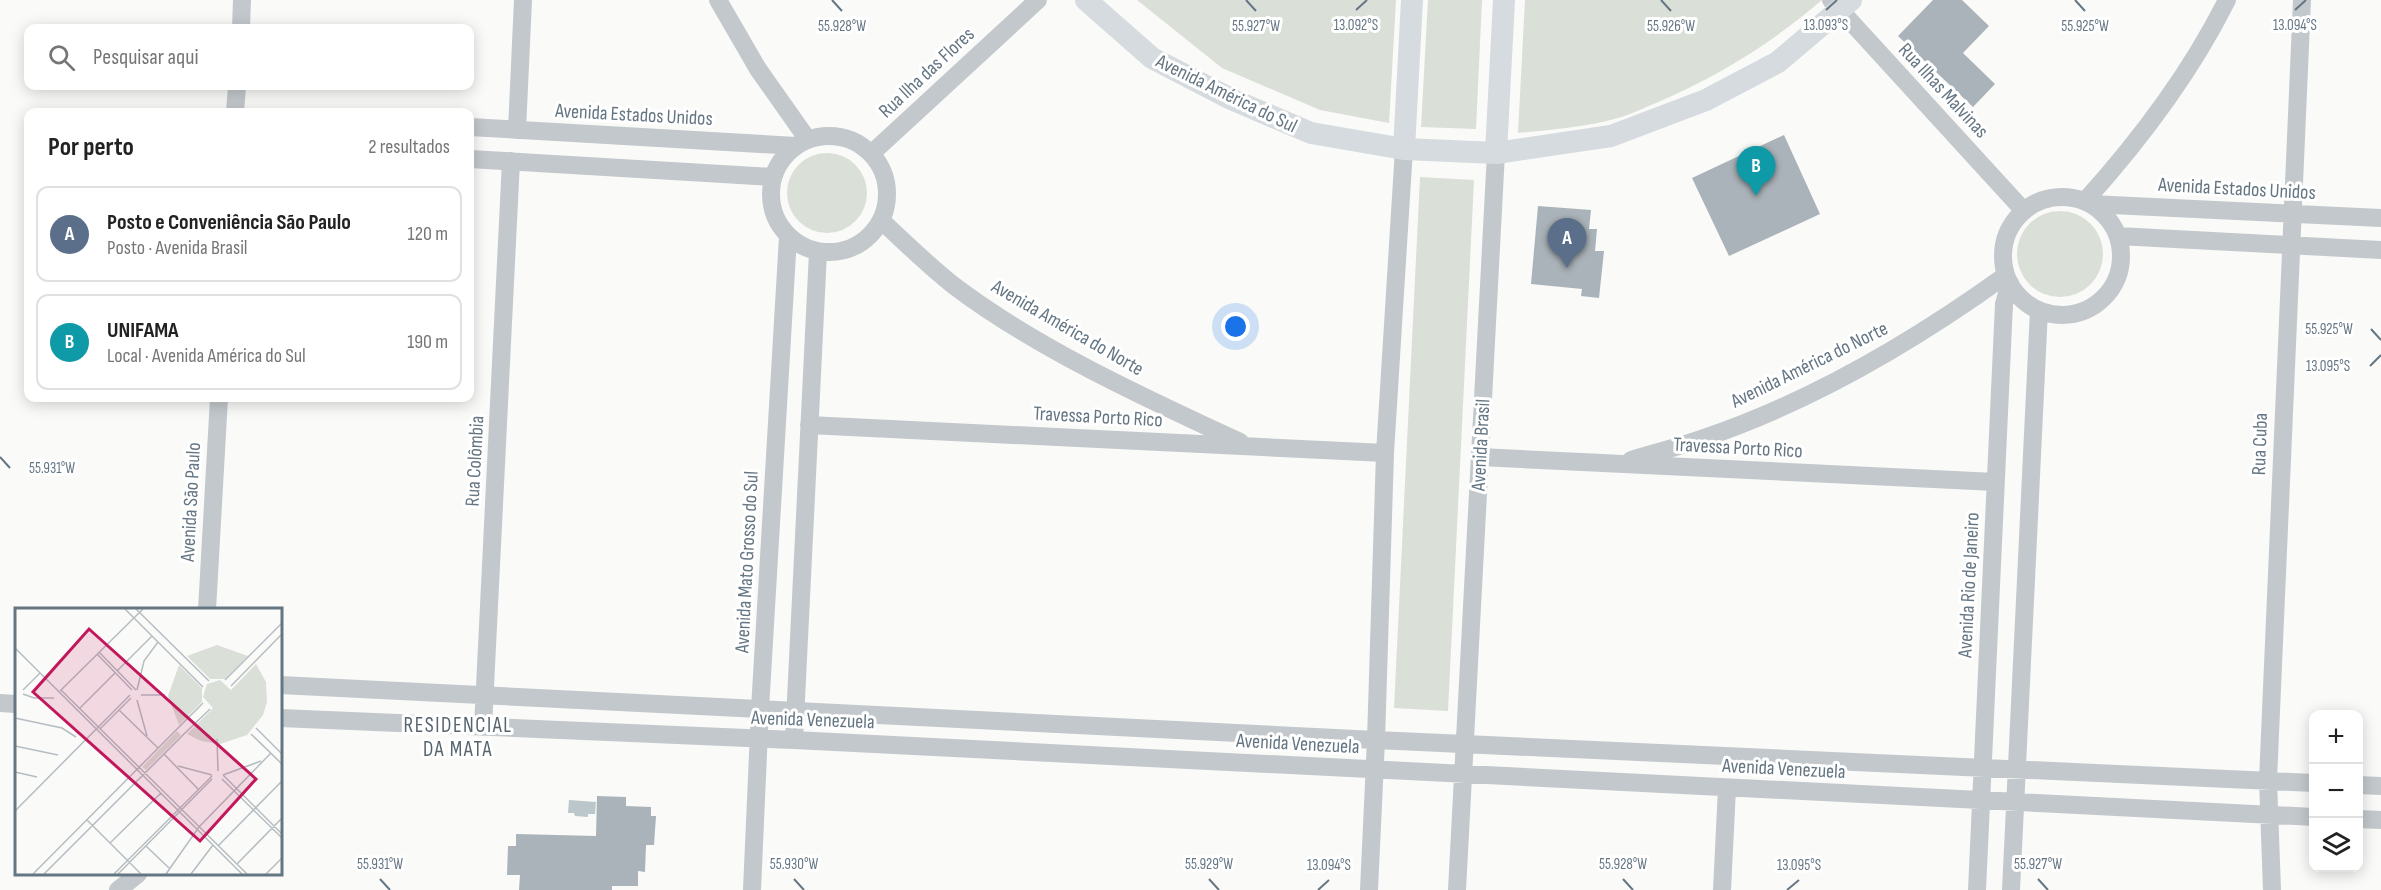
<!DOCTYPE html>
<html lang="pt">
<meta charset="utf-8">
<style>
:root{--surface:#fff;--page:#f2f2f2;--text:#222;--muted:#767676;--line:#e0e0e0;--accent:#1a73e8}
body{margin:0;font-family:"Sofia Sans Condensed",sans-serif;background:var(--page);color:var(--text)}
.controls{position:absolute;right:18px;bottom:18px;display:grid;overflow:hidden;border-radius:12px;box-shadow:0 3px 15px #0003}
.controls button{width:54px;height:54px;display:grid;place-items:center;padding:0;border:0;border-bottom:2px solid var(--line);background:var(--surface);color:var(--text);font:30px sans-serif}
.you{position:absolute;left:1236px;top:327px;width:21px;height:21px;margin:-15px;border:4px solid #fff;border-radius:50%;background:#1a73e8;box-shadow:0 0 0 9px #1a73e833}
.badge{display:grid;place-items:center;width:39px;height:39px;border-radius:50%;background:var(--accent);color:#fff;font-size:20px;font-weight:700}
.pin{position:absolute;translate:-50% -50px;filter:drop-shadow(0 2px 3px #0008)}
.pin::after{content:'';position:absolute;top:32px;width:21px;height:18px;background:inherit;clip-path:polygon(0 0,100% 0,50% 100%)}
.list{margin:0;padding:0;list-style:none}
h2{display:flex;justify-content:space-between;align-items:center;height:78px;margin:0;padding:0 24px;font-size:26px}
h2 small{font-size:20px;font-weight:400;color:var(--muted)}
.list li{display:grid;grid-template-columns:39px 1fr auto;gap:18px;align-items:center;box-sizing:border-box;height:96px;margin:0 12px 12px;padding:0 12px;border:2px solid var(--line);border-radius:12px}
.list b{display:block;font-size:22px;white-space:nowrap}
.list p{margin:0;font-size:20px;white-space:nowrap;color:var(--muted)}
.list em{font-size:20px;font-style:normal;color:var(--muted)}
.icon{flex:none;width:33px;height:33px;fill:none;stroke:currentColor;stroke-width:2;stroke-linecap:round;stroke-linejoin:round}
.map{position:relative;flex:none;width:2381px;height:890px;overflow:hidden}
.search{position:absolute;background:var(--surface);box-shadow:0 3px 15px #0003;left:24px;top:24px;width:450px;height:66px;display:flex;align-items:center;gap:15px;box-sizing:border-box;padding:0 21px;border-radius:12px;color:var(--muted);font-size:22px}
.panel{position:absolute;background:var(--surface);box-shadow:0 3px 15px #0003;left:24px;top:108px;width:450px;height:294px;border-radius:12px}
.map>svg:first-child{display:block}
.green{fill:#dadfd7}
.water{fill:#bbc7cb}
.building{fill:#aab3b9}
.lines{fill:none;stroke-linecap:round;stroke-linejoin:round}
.minor{stroke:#c3c8cc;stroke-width:18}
.major{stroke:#d6dbdf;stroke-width:22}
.ticks{fill:none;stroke:#657683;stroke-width:2}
.labels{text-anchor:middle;stroke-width:6;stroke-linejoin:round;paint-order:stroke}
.street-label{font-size:20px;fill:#657683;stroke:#fff}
.neighbourhood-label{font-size:21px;letter-spacing:1.5px;fill:#57646e;stroke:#fff}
.inset-road{fill:none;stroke:#b5bdc2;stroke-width:1.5}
.view{fill:#c2185b;fill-opacity:0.15;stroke:#c2185b;stroke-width:3}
.inset-edge{fill:none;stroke:#657683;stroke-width:3}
.ticks-label{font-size:15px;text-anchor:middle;fill:#657683;stroke:#fff;stroke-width:6;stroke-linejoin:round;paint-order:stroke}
</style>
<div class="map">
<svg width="2381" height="890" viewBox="0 0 2381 890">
<rect width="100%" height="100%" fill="#fafaf8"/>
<path class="green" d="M 1137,0 L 1396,0 L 1389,123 L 1320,110 L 1222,68 Z
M 1428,0 L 1482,0 L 1476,129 L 1421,127 Z
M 1525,0 L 1822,0 C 1772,43 1717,77 1656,103 C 1643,108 1630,115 1618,118 C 1586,127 1551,130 1518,133 Z
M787 193a40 40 0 1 1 80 0a40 40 0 1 1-80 0Z
M 1420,177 L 1474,180 L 1448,711 L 1394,708 Z
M2017 254a43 43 0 1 1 86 0a43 43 0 1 1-86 0Z"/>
<path class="water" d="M 569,800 L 596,802 L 595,814 L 588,814 L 588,817 L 575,816 L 574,813 L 568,813 Z"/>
<path class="building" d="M 1933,0 L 1962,0 L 1989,26 L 1963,53 L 1995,84 L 1973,107 L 1898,36 Z
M 1784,135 L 1820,214 L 1729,256 L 1692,178 Z
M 1538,206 L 1591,210 L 1589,229 L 1597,229 L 1595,251 L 1604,251 L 1599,298 L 1581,296 L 1582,289 L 1531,284 Z
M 597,796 L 626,797 L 626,806 L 651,807 L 651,816 L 656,816 L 654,845 L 646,845 L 645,872 L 638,871 L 638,886 L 612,886 L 612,890 L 519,890 L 520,875 L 507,875 L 508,846 L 516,846 L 516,834 L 596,836 Z"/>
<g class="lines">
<path class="minor" d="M 718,0 L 758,69 L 808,140
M 1831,0 L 2024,211
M 241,28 L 242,0
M 235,112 L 237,86
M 470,127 L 796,146
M 517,130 L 523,0
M771 194a58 58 0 1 1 116 0a58 58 0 1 1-116 0Z
M 872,153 L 1038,0
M 470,159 L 773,177
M2003 256a59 59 0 1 1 118 0a59 59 0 1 1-118 0Z
M 2085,201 C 2140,140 2190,74 2227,0
M 2091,204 L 2381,218
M 882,221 C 905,243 928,265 953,285 C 1036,348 1145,398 1240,442
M 2118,236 L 2381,250
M 809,425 L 1385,453
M 1480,457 L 1995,482
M 1631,460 C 1654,453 1678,447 1701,439 C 1809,403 1913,342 2006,275
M 207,610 L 219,398
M 280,685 L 1376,740 L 2314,783
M 0,703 L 16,704
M 280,718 L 794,740 L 2314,817
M 483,727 L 511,161
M 794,740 L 818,252
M 2358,785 L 2381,786
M 2358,819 L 2381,820
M 118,890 L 138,874
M 752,890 L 760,709 L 788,237
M 1369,890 L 1376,740 L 1385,453 L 1404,149
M 1457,890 L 1496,153
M 1722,890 L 1727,788
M 1977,890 L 2004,304 L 2010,283
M 2011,890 L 2039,310
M 2272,890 L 2268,780 L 2302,0"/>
<path class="major" d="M 1086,0 L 1152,58 L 1231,99 L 1311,133 L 1404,149 L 1496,153 L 1611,136 L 1706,100 L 1778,62 L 1851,0
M 1404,149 L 1412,0
M 1496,153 L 1504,0"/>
</g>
<path class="ticks" d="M 832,0 L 842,11M 1246,0 L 1256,11M 1661,0 L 1671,11M 2075,0 L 2085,11M 1356,10 L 1367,0M 1826,10 L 1837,0M 2295,10 L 2306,0M 2371,329 L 2381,340M 2370,366 L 2381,355M 0,457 L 10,468M 380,879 L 390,890M 794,879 L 804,890M 1209,879 L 1219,890M 1623,879 L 1633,890M 2038,879 L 2048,890M 1318,890 L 1329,880M 1787,890 L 1799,880"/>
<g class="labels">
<g class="street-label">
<text transform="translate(926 72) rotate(-43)" y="7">Rua llha das Flores</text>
<text transform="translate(1944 90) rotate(47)" y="7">Rua Ilhas Malvinas</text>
<text transform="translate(1227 93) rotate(26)" y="7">Avenida América do Sul</text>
<text transform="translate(634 114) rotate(3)" y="7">Avenida Estados Unidos</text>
<text transform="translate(2237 188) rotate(3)" y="7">Avenida Estados Unidos</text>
<text transform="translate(1068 327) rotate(30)" y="7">Avenida América do Norte</text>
<text transform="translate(1809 364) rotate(-26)" y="7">Avenida América do Norte</text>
<text transform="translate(1098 416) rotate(3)" y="7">Travessa Porto Rico</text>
<text transform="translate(2259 444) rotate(-88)" y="7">Rua Cuba</text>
<text transform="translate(1480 445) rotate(-87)" y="7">Avenida Brasil</text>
<text transform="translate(1738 447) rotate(3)" y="7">Travessa Porto Rico</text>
<text transform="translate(474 461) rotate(-87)" y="7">Rua Colômbia</text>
<text transform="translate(190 502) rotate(-87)" y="7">Avenida São Paulo</text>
<text transform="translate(746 562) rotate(-87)" y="7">Avenida Mato Grosso do Sul</text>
<text transform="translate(1968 585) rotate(-87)" y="7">Avenida Rio de Janeiro</text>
<text transform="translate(813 719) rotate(2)" y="7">Avenida Venezuela</text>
<text transform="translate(1298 743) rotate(3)" y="7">Avenida Venezuela</text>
<text transform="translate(1784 768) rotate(3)" y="7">Avenida Venezuela</text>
</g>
<g class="neighbourhood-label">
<text x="458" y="732">RESIDENCIAL<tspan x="458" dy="24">DA MATA</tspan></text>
</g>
</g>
<g transform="translate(15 608)">
<rect width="267" height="267" fill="#fafaf8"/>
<path d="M 202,37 L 233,48 L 210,71 L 195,71 L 172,48 ZM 241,56 L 251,74 L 252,94 L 248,107 L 232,127 L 205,136 L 186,133 L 172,126 L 198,100 L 188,89 L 192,76 L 205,72 L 216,82 ZM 164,57 L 187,80 L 187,94 L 164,117 L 153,88 ZM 162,123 L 166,127 L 131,162 L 127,159 Z" fill="#dadfd7"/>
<path class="inset-road" d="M 110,1 L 188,79M 121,1 L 194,73M 0,40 L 227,266M 84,44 L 121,82M 82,46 L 117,82M 102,63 L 137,28M 210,72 L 267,15M 216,78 L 267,26M 8,82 L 25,65M 46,82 L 232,266M 122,82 L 129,53 L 143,34M 45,83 L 128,1M 8,86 L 19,90 L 39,90M 126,87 L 150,87M 122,92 L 132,128M 64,101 L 100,65M 104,102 L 143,140M 0,110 L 47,120 L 61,129M 163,120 L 188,95M 241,120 L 267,146M 85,121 L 116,90M 169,126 L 195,101M 236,126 L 267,156M 202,131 L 203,163M 0,138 L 43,147M 149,146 L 183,181M 163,158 L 197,167M 0,164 L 22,169M 208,167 L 267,226M 208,167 L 246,153M 207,171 L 267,230M 0,203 L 115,87M 72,212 L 126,266M 95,235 L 146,185M 131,238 L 154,260M 203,238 L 267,173M 222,256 L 267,210M 18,266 L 163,120M 29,266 L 169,126M 99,266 L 197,168M 103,266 L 197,171M 151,266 L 184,219 L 256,145M 176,266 L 198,237M 251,266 L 267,250"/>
<path class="view" d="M 74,21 L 241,171 L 185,233 L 18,84 Z"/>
<rect width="267" height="267" class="inset-edge"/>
</g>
<g class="ticks-label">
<text x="1356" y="30">13.092°S</text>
<text x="2295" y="30">13.094°S</text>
<text x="1826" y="30">13.093°S</text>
<text x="842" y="31">55.928°W</text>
<text x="1256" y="31">55.927°W</text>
<text x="1671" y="31">55.926°W</text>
<text x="2085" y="31">55.925°W</text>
<text x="2329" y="334">55.925°W</text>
<text x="2328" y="371">13.095°S</text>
<text x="52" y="473">55.931°W</text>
<text x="380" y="869">55.931°W</text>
<text x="794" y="869">55.930°W</text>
<text x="1209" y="869">55.929°W</text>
<text x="1623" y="869">55.928°W</text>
<text x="2038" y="869">55.927°W</text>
<text x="1329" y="870">13.094°S</text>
<text x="1799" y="870">13.095°S</text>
</g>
</svg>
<div class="controls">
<button>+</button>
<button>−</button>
<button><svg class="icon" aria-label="layers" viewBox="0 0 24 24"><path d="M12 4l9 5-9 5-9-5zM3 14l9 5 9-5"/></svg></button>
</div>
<div class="you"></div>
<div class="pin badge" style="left:1567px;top:268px;background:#5c6f8a">A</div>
<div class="pin badge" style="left:1756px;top:196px;background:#0f9aa8">B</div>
<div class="search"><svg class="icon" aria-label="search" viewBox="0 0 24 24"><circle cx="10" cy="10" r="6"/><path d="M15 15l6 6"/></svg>Pesquisar aqui</div>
<section class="panel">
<h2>Por perto<small>2 resultados</small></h2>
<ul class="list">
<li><span class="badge" style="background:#5c6f8a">A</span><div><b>Posto e Conveniência São Paulo</b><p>Posto · Avenida Brasil</p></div><em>120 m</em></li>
<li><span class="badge" style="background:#0f9aa8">B</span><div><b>UNIFAMA</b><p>Local · Avenida América do Sul</p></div><em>190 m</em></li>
</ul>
</section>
</div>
